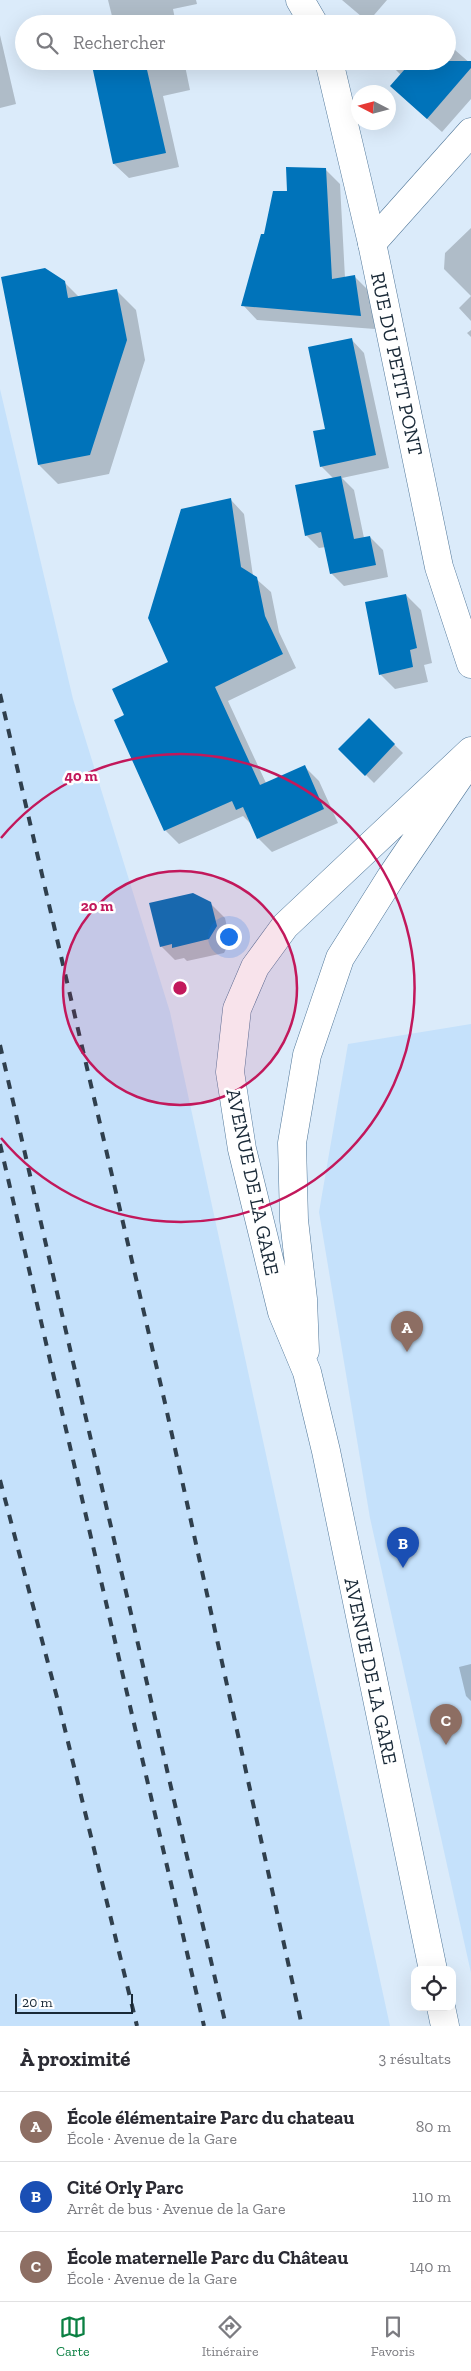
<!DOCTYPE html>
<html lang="fr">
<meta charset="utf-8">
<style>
:root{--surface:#fff;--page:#f2f2f3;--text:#2b2b33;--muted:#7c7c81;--line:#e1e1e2;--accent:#0b8043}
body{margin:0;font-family:"Zilla Slab",serif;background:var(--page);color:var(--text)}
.controls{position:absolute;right:15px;bottom:15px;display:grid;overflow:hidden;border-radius:10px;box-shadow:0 5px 20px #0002}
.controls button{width:45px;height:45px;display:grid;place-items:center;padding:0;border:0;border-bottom:1px solid var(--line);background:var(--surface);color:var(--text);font:25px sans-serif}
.compass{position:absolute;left:351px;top:85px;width:45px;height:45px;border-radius:50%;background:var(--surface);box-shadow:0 5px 20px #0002;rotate:276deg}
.scale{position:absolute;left:15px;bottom:12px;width:118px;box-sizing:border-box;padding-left:5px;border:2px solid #192937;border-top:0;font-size:14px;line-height:18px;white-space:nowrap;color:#192937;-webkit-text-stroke:4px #fff;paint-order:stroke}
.you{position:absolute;left:228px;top:936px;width:18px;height:18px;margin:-12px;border:4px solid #fff;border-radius:50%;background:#1a73e8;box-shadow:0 0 0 8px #1a73e833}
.badge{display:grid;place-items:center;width:32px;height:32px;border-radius:50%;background:var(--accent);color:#fff;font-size:16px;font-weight:700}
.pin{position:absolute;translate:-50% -41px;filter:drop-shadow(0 1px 2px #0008)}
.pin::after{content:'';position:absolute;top:26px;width:18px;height:15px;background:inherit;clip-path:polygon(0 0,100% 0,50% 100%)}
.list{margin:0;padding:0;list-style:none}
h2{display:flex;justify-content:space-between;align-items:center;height:65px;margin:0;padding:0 20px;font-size:21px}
h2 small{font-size:16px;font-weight:400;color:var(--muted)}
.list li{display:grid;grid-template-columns:32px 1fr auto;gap:15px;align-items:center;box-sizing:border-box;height:70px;padding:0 20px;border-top:1px solid var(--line)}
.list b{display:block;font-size:19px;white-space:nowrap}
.list p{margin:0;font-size:16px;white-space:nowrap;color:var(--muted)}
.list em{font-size:16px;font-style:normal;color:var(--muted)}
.icon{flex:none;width:28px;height:28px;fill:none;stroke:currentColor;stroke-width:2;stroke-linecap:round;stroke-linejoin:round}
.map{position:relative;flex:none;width:471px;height:2026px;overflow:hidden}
.search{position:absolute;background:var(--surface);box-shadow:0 5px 20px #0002;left:15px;right:15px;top:15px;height:55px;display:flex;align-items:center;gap:12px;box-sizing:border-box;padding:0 18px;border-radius:28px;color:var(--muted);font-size:19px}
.sheet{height:275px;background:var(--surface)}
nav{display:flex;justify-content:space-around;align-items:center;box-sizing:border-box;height:70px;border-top:1px solid var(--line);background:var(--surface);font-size:14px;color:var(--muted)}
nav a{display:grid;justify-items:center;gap:2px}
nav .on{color:var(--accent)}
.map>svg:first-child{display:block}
.built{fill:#c5e1fb}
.shadow{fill:#0003}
.building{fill:#0073ba}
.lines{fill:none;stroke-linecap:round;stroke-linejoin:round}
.minor-casing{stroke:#52789a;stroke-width:29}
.tertiary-casing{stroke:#52789a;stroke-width:29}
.minor{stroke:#fff;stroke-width:28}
.tertiary{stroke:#fff;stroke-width:28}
.rail{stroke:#2f3f4d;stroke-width:4;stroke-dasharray:9 9;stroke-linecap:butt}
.ring{fill:none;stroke:#c2185b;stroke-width:2.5}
.labels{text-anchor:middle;stroke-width:5;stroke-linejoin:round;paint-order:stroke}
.street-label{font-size:20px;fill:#192937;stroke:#fff}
.centre{fill:#c2185b;stroke:#fff;stroke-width:2.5}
.ring-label{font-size:15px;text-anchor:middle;font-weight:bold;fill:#c2185b;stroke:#fff;stroke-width:5;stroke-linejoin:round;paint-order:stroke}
</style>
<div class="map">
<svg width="471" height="2026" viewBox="0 0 471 2026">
<rect width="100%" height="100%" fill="#dbebfa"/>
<path class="built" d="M 0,389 L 73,699 L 170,1012 L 390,2026 L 0,2026 Z
M 471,1024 L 471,1973 L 370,1518 L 319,1212 L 348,1044 Z"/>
<path class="shadow" d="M 108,0 L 196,0 L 197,4 L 173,9 L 176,24 L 114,24 Z
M 342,0 L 387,0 L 368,22 Z
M 0,35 L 16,104 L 0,108 Z
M 447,43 L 471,64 L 471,99 L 442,132 L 406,100 L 401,75 L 395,69 L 402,61 L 447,61 Z
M 92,61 L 184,61 L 190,90 L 163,96 L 179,167 L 129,178 L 114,164 Z
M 325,169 L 340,184 L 345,278 L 354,276 L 369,291 L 375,329 L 257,320 L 243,305 L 265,235 Z
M 471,228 L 471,296 L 444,269 L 445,253 Z
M 2,278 L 64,282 L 80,298 L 117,291 L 136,310 L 145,360 L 109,474 L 58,484 L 39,465 Z
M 471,296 L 471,321 L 459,308 Z
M 471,330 L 471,337 L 467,333 Z
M 351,339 L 364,353 L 389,468 L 342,478 L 354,490 L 364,538 L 370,537 L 383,550 L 388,577 L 344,586 L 331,573 L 326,547 L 319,548 L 306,535 L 334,479 L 321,466 L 326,430 Z
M 231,500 L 244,514 L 253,576 L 271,592 L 279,632 L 296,668 L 228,701 L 266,783 L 305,767 L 319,781 L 338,823 L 272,852 L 258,838 L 251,824 L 243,816 L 179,844 L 165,830 L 126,716 L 170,662 Z
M 406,595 L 421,610 L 432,663 L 424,665 L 428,682 L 395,689 L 380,674 Z
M 369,720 L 403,753 L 374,783 L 340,749 Z
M 210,903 L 225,918 L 230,941 L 224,953 L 187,961 L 184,958 L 175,960 L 161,946 Z
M 471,1664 L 471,1701 L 466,1696 L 459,1667 Z"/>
<path class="building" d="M 91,61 L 145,61 L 166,153 L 113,164 Z
M 412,61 L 471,61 L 471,68 L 427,119 L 390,86 Z
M 286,167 L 326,168 L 332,279 L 355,275 L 361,316 L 241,306 L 261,234 L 264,234 L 273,191 L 287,191 Z
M 45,268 L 65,281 L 68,298 L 117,289 L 127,340 L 90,455 L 38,465 L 1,277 Z
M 352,338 L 376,455 L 320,467 L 313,431 L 325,429 L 308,347 Z
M 341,476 L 354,539 L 370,536 L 376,565 L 330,574 L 321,532 L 305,536 L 295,485 Z
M 231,498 L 241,567 L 257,577 L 265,616 L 283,654 L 215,687 L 260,785 L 305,765 L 324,809 L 257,839 L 243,807 L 236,810 L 232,801 L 164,831 L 114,720 L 124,715 L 112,689 L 168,662 L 148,618 L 181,509 Z
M 406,594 L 417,648 L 410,650 L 413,667 L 379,675 L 365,602 Z
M 369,718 L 395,744 L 365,776 L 338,749 Z
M 193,893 L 211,902 L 217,926 L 209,939 L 172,948 L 172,944 L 160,947 L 149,903 Z"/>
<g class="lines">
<g class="minor-casing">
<path id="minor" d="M 372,243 L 471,132"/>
</g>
<g class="tertiary-casing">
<path id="tertiary" d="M 300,0 L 314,24
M 329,61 L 372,243 L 439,567 L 471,664
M 305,1351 L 303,1299 L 294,1220 L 292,1143 L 307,1055 L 340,958 L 391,877 L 459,777
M 433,1970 L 326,1451 L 307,1372 L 282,1312 L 242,1149 L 230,1072 L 237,1009 L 255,967 L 285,926 L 471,751
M 441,2007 L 445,2026"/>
</g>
<use href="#minor" class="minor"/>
<use href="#tertiary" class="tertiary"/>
<path class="rail" d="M 0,694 L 165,1403 L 302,2026
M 0,1045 L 226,2026
M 0,1144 L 204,2026
M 0,1480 L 59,1705 L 137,2026"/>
</g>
<circle cx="180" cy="988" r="117" fill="#c2185b" fill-opacity=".12"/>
<g class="ring">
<circle cx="180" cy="988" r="117"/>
<path d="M1 838A234 234 0 1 1 1 1138"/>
</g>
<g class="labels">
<g class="street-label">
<text transform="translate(397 364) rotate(78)" y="7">RUE DU PETIT PONT</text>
<text transform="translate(253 1182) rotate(78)" y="7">AVENUE DE LA GARE</text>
<text transform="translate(371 1671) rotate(78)" y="7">AVENUE DE LA GARE</text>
</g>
</g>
<circle cx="180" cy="988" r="8" class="centre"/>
<g class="ring-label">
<text x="81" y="781">40 m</text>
<text x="97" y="911">20 m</text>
</g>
</svg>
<div class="controls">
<button><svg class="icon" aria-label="locate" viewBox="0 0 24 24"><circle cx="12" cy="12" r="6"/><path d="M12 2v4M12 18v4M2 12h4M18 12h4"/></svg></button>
</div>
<svg class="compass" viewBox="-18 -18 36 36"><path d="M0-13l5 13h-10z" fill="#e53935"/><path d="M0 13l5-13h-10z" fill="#7c7c81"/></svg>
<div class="scale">20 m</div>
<div class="you"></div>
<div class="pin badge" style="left:407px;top:1352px;background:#8d6e63">A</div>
<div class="pin badge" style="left:403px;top:1568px;background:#1a4fb4">B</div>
<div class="pin badge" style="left:446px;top:1745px;background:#8d6e63">C</div>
<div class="search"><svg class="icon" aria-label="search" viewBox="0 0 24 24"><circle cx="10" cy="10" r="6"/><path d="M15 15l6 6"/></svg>Rechercher</div>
</div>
<section class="sheet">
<h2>À proximité<small>3 résultats</small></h2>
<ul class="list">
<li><span class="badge" style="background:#8d6e63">A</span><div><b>École élémentaire Parc du chateau</b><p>École · Avenue de la Gare</p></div><em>80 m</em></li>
<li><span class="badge" style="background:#1a4fb4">B</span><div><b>Cité Orly Parc</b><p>Arrêt de bus · Avenue de la Gare</p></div><em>110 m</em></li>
<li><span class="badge" style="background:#8d6e63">C</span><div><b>École maternelle Parc du Château</b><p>École · Avenue de la Gare</p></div><em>140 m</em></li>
</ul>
</section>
<nav>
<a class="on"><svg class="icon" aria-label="map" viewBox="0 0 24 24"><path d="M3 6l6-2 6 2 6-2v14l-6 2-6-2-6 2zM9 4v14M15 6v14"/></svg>Carte</a>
<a><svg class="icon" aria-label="directions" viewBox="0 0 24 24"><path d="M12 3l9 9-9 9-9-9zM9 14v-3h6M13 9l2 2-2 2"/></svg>Itinéraire</a>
<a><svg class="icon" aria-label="saved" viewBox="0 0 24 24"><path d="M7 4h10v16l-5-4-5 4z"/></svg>Favoris</a>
</nav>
